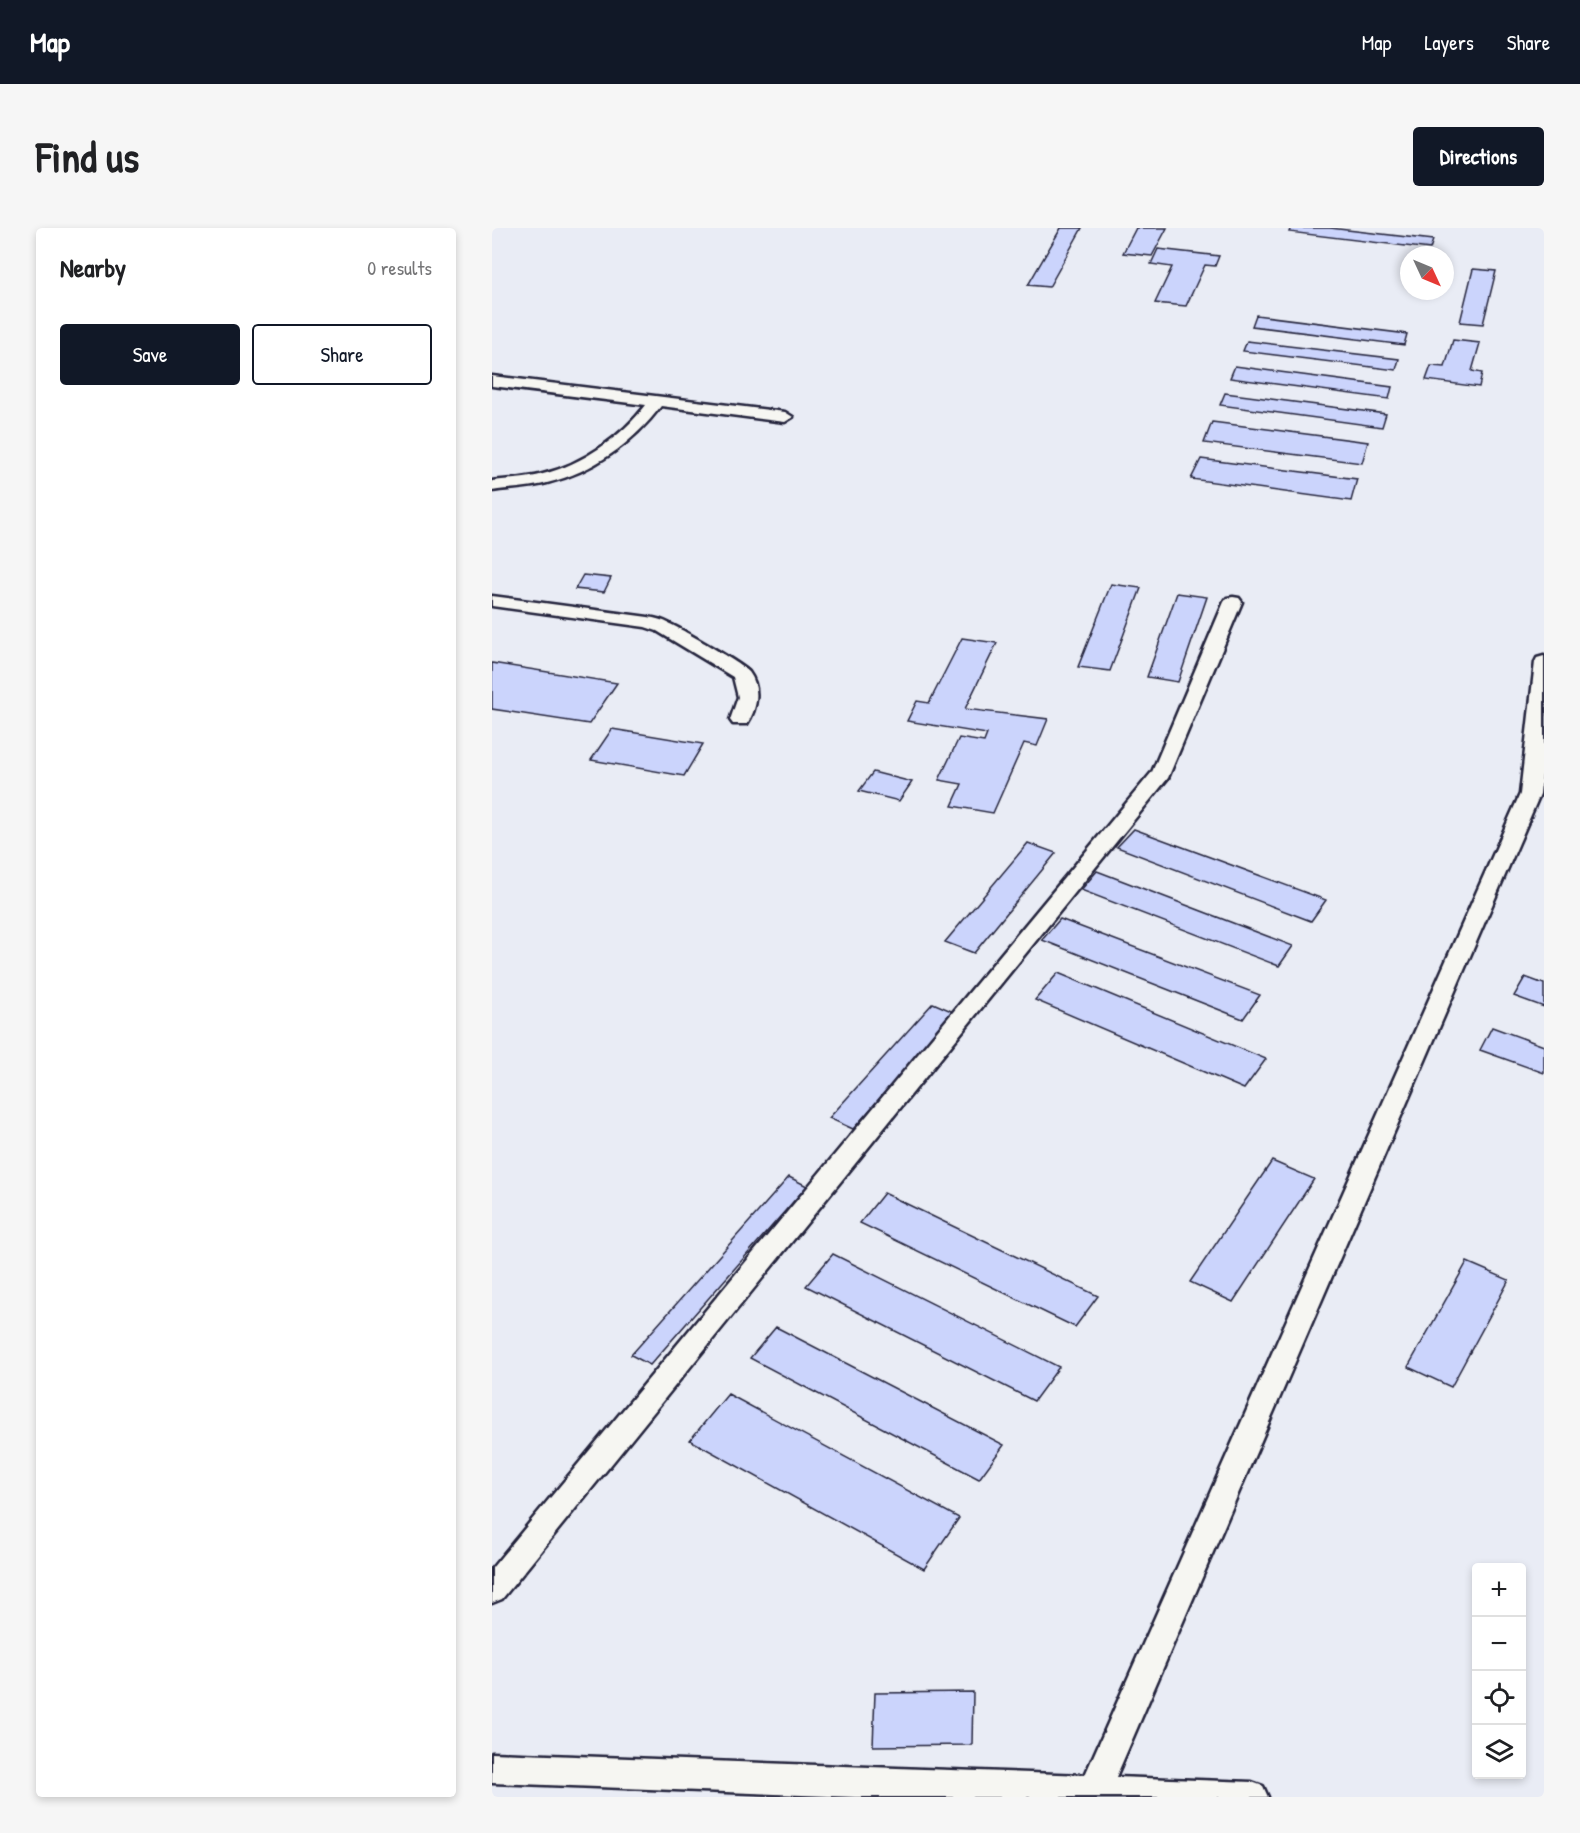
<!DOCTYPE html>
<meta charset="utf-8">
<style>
:root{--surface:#fff;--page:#f6f6f6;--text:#202124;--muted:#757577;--line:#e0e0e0;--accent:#111827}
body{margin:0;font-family:"Patrick Hand",sans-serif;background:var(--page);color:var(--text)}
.controls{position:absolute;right:18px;bottom:18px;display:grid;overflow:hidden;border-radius:6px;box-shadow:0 3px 9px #0003}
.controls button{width:54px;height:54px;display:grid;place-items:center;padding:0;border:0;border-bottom:2px solid var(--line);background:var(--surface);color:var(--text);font:30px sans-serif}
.compass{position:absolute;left:908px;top:18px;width:54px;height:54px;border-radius:50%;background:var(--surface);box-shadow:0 3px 9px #0003;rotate:134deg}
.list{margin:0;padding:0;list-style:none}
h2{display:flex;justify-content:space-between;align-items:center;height:78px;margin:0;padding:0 24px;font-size:26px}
h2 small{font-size:20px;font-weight:400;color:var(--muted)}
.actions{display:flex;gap:12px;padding:18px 24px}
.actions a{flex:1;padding:14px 0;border:2px solid var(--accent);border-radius:6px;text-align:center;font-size:21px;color:var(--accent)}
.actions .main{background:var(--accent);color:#fff}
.icon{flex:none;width:33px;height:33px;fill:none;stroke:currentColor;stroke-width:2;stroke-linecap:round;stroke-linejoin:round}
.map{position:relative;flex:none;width:1052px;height:1569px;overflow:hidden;border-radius:6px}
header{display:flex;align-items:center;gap:36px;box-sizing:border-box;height:84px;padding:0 30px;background:var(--accent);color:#fff}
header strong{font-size:28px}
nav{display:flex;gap:33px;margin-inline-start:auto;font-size:21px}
.intro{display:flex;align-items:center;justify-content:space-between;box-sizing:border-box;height:144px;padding:0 36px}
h1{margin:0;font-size:42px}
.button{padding:15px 27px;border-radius:6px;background:var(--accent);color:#fff;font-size:21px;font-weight:700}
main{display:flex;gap:36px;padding:0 36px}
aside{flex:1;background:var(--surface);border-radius:6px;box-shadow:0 3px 9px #0003}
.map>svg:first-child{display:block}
.building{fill:#cbd4fc;stroke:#22223b;stroke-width:1.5}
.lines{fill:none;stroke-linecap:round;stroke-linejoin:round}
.service-casing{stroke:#22223b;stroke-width:5}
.service{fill:#f6f6f2;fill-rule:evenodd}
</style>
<header>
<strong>Map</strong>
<nav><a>Map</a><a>Layers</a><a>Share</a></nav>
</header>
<div class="intro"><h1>Find us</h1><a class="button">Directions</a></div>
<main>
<aside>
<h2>Nearby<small>0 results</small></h2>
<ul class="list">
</ul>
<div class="actions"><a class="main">Save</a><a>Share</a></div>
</aside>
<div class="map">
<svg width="1052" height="1569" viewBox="0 0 1052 1569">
<rect width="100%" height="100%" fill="#e9ecf5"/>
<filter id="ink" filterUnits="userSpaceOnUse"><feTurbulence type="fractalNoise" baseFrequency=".0167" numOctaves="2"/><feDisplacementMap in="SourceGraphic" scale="12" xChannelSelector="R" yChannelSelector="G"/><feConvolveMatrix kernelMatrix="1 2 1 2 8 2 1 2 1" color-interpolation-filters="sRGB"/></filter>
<g filter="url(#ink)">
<path class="building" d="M 569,0 L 590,0 L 557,59 L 536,57 Z
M 644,0 L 675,0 L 660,28 L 631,25 Z
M 799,0 L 838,0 L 941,12 L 938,21 L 797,4 Z
M 666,21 L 727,28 L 723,38 L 713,37 L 694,78 L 663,75 L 680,39 L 659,36 Z
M 981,41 L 1004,43 L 991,96 L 968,94 Z
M 764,87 L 915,106 L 912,117 L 760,98 Z
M 961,112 L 988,115 L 980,143 L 990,145 L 987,159 L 934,152 L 939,138 L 953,139 Z
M 755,113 L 907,131 L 904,142 L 751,123 Z
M 743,138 L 900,159 L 897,171 L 738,150 Z
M 733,165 L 894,186 L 890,199 L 728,177 Z
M 720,194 L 876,214 L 870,235 L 712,215 Z
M 709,231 L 865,251 L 859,273 L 699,251 Z
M 91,347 L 119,350 L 112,364 L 83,361 Z
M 619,356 L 649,360 L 618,443 L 586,439 Z
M 685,365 L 715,369 L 686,454 L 655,449 Z
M 470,410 L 505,415 L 473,481 L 556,491 L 545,518 L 532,515 L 501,585 L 460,578 L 470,556 L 447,552 L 467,510 L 492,514 L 495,506 L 415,493 L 425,473 L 437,475 Z
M 0,435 L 125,455 L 97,496 L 0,481 Z
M 120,501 L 211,516 L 192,548 L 99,532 Z
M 381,544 L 420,554 L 407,573 L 367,563 Z
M 642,601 L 834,672 L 819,693 L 625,619 Z
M 536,615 L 564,625 L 482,725 L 453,714 Z
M 605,643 L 801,718 L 787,738 L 589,662 Z
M 568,691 L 768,767 L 751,791 L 550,712 Z
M 566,745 L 774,831 L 752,861 L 543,772 Z
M 1033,749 L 1052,756 L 1052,779 L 1022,768 Z
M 441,775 L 464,785 L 361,901 L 337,890 Z
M 1000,799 L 1052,818 L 1052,845 L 988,822 Z
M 780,933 L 822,951 L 741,1074 L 698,1054 Z
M 297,949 L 315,958 L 158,1137 L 139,1127 Z
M 392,965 L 606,1068 L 583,1099 L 368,995 Z
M 341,1026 L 567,1139 L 542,1173 L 314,1058 Z
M 975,1034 L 1017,1052 L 959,1159 L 916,1139 Z
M 284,1099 L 512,1217 L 487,1251 L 258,1130 Z
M 236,1166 L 467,1290 L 432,1341 L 198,1212 Z
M 481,1464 L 480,1517 L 381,1518 L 383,1465 Z"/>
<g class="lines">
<g class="service-casing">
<path id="service" d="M 0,148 L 293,184 L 301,189 L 293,194 L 169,178 C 141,215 101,244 55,255 C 37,260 18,260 0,263 L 0,253 C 17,251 35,251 51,246 C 91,236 129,209 154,177 L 0,158 Z
M 0,368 L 156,389 C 163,390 171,392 178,396 C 190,401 251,437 257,444 C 269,460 265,481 255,496 L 241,496 L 238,492 L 246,469 L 241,449 L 165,403 L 153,399 L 0,378 Z
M 741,369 L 747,370 L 750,374 L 676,550 L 10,1371 L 0,1375 L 0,1340 L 660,544 L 732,374 L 735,370 Z
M 1052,428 L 1052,527 L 1048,566 L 624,1549 L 760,1554 L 771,1558 L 776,1569 L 363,1569 L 0,1555 L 0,1525 L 593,1547 L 1028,566 L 1043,434 L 1045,430 Z"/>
</g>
<use href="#service" class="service"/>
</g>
</g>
</svg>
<div class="controls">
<button>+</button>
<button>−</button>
<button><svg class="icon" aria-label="locate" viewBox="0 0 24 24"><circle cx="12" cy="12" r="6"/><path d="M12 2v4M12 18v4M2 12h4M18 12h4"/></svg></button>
<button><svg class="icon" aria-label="layers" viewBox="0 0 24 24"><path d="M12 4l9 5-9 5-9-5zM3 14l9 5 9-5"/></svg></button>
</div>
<svg class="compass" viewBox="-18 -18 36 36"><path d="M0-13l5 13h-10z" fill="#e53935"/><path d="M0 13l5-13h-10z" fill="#757577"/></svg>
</div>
</main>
